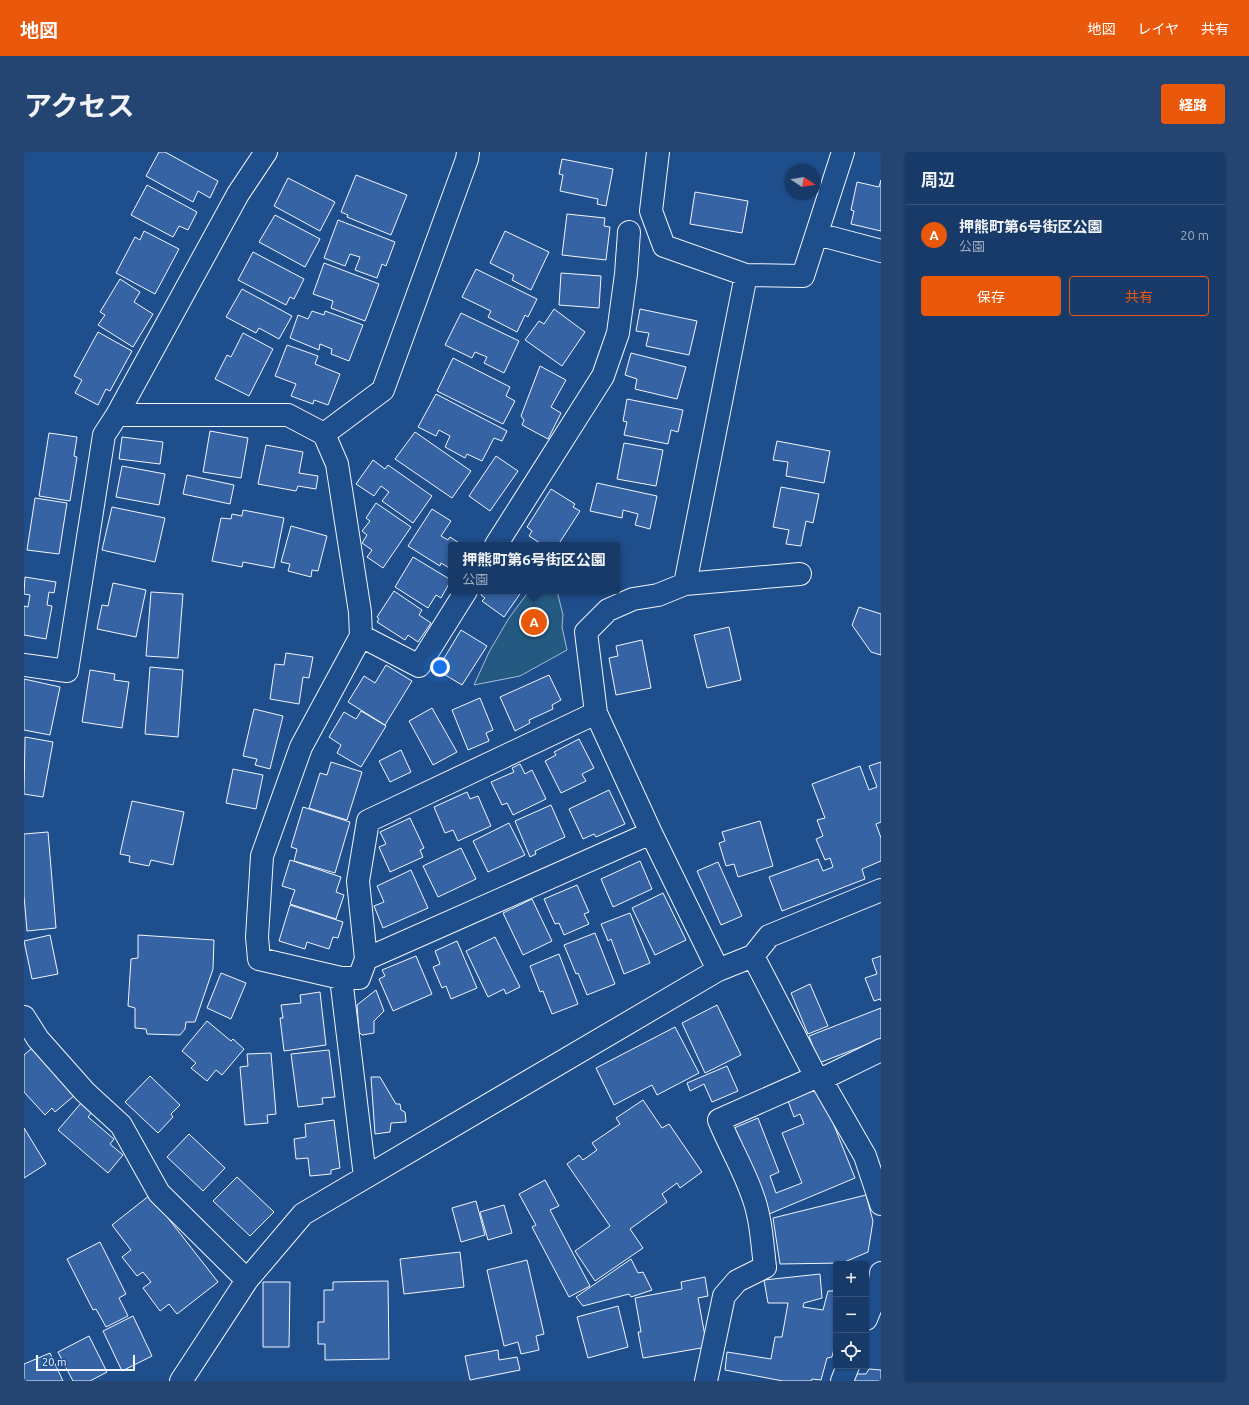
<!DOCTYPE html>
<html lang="ja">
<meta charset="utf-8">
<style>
:root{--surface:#173a69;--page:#244571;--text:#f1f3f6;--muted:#9eadc0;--line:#36547d;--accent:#ea580c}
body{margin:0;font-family:Ubuntu,"Noto Sans JP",sans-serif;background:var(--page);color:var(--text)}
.controls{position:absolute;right:12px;bottom:12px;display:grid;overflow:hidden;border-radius:4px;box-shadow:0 1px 3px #0004}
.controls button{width:36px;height:36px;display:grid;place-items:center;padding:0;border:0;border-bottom:1px solid var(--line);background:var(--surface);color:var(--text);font:20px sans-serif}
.compass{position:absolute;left:761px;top:12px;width:36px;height:36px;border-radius:50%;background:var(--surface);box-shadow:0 1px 3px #0004;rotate:102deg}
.scale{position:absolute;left:12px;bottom:10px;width:99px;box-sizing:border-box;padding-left:4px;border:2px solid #f2f6ff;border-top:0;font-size:11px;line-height:14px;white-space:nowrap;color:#f2f6ff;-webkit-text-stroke:3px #1f4e8c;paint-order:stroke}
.you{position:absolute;left:416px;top:515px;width:14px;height:14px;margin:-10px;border:3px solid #fff;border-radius:50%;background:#1a73e8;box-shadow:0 0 0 6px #1a73e833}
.badge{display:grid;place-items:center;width:26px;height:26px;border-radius:50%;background:var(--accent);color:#fff;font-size:13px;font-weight:700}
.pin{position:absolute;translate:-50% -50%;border:2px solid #fff;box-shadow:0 1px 4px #0006}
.popup{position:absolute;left:424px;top:390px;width:172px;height:52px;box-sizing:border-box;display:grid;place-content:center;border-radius:4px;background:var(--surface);filter:drop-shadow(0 1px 3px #0005);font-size:13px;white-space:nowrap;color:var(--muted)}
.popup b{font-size:15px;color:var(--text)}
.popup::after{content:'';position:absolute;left:50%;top:100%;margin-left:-8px;border:8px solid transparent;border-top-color:var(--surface)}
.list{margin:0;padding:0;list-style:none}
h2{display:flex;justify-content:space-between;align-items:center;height:52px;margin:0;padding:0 16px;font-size:17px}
h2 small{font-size:13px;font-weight:400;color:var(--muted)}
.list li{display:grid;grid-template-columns:26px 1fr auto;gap:12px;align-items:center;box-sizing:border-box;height:60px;padding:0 16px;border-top:1px solid var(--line)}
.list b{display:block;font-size:15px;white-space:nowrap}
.list p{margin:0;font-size:13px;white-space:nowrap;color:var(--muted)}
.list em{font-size:13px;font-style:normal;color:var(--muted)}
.actions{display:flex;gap:8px;padding:12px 16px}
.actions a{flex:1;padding:9px 0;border:1px solid var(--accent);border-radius:4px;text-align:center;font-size:14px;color:var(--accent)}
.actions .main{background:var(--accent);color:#fff}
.icon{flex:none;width:22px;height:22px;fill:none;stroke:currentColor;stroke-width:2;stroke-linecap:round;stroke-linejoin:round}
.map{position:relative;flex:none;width:857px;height:1229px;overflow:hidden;border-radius:4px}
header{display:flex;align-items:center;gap:24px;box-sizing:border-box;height:56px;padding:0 20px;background:var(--accent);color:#fff}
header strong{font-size:19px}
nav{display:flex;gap:22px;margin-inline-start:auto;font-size:14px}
.intro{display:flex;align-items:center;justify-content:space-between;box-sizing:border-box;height:96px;padding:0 24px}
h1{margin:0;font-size:28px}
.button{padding:10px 18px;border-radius:4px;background:var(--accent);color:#fff;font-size:14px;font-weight:700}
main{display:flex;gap:24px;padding:0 24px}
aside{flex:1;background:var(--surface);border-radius:4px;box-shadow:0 1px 3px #0004}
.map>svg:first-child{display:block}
.green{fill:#245a82;stroke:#a8bbd7}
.building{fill:#3563a3;stroke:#f2f6ff}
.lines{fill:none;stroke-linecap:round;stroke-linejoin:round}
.street-casing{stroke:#f2f6ff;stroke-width:24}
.street{stroke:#1f4e8c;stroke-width:22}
</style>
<header>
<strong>地図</strong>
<nav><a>地図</a><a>レイヤ</a><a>共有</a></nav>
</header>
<div class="intro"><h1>アクセス</h1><a class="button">経路</a></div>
<main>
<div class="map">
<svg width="857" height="1229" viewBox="0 0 857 1229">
<rect width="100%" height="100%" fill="#1f4e8c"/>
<path class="green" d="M 505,439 L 533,439 L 539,463 L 538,475 L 543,498 L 496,524 L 450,533 L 465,500 L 485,466 Z"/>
<path class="building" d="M 135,0 L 141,0 L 194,29 L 186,46 L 174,39 L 169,50 L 122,24 Z
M 538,7 L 589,17 L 582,54 L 573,52 L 574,47 L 536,39 L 539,23 L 535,22 Z
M 332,23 L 383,43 L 367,83 L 323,65 L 324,63 L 317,60 Z
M 264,26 L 311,50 L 296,79 L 250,54 Z
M 857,28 L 857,79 L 827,72 L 830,59 L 827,58 L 833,30 L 855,35 Z
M 123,33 L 173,60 L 164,78 L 155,74 L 149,85 L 107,63 Z
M 671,40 L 724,49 L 718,81 L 666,72 Z
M 543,62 L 581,66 L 580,74 L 586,75 L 582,108 L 538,103 Z
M 251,63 L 296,87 L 281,115 L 235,90 Z
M 314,68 L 371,90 L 362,114 L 358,112 L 353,126 L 331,118 L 336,105 L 326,102 L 321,114 L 300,106 Z
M 120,79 L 155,97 L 131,142 L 92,121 L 111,85 L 116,88 Z
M 481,79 L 525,100 L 507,138 L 488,128 L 490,123 L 466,111 Z
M 229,100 L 280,127 L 270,147 L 266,145 L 262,153 L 214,128 Z
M 300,111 L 355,132 L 341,169 L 307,156 L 309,149 L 289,142 Z
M 452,117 L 513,147 L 504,165 L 501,163 L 493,180 L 464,165 L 467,159 L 438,145 Z
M 537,121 L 577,124 L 575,156 L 535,153 Z
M 96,127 L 116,140 L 110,150 L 129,162 L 109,195 L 74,173 L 81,163 L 76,160 Z
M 218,137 L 268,164 L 255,187 L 235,176 L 232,181 L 202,165 Z
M 530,157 L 561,180 L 538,214 L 501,188 L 515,169 L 520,172 Z
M 616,157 L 673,169 L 665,203 L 622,194 L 625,181 L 612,179 Z
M 288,159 L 300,163 L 301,159 L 339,173 L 325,209 L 307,202 L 308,197 L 296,192 L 295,198 L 266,186 L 274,163 L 284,167 Z
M 437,161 L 495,189 L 480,221 L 460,211 L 463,205 L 451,200 L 448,206 L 421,193 Z
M 74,180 L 108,199 L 86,239 L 82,237 L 74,253 L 51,241 L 58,228 L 50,224 Z
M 219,181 L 249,197 L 225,244 L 191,227 L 203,203 L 207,205 Z
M 263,193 L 294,204 L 291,212 L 316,222 L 304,253 L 290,248 L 289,252 L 267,244 L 272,232 L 251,224 Z
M 607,201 L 662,215 L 653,247 L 611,237 L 613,227 L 601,223 Z
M 429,206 L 486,235 L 482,244 L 491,249 L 479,272 L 413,239 Z
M 516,214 L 542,228 L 527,255 L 537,261 L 524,287 L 498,273 L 500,268 L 497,264 Z
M 412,242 L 483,279 L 478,289 L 470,286 L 458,309 L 443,302 L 441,306 L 421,295 L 426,284 L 415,278 L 412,284 L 394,275 Z
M 603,247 L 659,258 L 654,280 L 647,278 L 644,292 L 600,283 L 603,270 L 599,269 Z
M 186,279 L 224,286 L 217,326 L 179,320 Z
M 391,280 L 447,319 L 428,346 L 371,307 Z
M 25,281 L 53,285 L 50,304 L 53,305 L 46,349 L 15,344 Z
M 98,285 L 139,290 L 136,312 L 95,307 Z
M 753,289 L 806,299 L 800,331 L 762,324 L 764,310 L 749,308 Z
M 600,291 L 639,298 L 632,334 L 593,327 Z
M 242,293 L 279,300 L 275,321 L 294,324 L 292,337 L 274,334 L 272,339 L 234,332 Z
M 472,304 L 494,319 L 466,359 L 445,344 Z
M 349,308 L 361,317 L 364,313 L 408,344 L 389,371 L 358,349 L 365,340 L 357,334 L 350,344 L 332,332 Z
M 98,314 L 141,322 L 135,353 L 92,345 Z
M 163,323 L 210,333 L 206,352 L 159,342 Z
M 573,331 L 633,344 L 626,377 L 611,373 L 614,362 L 599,358 L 598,366 L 566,359 Z
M 757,335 L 795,342 L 789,371 L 782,369 L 777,394 L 762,392 L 765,378 L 749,375 Z
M 527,337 L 551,352 L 549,355 L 556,359 L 534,393 L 519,393 L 505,384 L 508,379 L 503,375 Z
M 11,346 L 43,351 L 35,402 L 3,398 Z
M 352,351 L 387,375 L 359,416 L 343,405 L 348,398 L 338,391 L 343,383 L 338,379 L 346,369 L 342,366 Z
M 88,355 L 141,366 L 131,410 L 78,398 Z
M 408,357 L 427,369 L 417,384 L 424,388 L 426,385 L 438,393 L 427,393 L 427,417 L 417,411 L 416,414 L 384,394 Z
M 219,358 L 260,366 L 250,416 L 219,410 L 218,415 L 188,409 L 197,366 L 207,367 L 208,362 L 218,364 Z
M 267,374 L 303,384 L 294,419 L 288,418 L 287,425 L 264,419 L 266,412 L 257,410 Z
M 389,405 L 427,428 L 417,446 L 412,443 L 404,456 L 371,435 Z
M 1,425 L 32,430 L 30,441 L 25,440 L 23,453 L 28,454 L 22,487 L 0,483 L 0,454 L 4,455 L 6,443 L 0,442 Z
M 89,431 L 122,438 L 112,485 L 73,477 L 78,453 L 84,454 Z
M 370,439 L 398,458 L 395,463 L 407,471 L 394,490 L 384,483 L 381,488 L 353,470 L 355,467 L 353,465 Z
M 459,439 L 498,439 L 480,465 L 458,449 L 461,446 L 457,443 Z
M 127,440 L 159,442 L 154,506 L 122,504 Z
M 835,455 L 857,462 L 857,503 L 847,500 L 828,473 Z
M 705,475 L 717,528 L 683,536 L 670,483 Z
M 437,478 L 463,494 L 438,533 L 413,518 Z
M 618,488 L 627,536 L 592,543 L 585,506 L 594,504 L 592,494 Z
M 262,501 L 289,505 L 285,526 L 279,525 L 275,552 L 246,547 L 251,512 L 260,513 Z
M 362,513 L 388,529 L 361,573 L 324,550 L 340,524 L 351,531 Z
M 126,515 L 159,518 L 154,585 L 121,582 Z
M 66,518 L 91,522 L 90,528 L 105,530 L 98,576 L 58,570 Z
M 525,523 L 537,548 L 528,553 L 529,557 L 505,568 L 506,571 L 491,579 L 476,545 Z
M 0,527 L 36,535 L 26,583 L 0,578 Z
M 456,546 L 469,578 L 462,581 L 465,589 L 444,598 L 428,558 Z
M 408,556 L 433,600 L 409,613 L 385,569 Z
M 230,557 L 259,564 L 246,617 L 231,613 L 233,607 L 219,604 Z
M 337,559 L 362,574 L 337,615 L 313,601 L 317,593 L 305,585 L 320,560 L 332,567 Z
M 1,585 L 29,590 L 19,645 L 0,642 Z
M 555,587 L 570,616 L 558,622 L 562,629 L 537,641 L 521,609 L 532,603 L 530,600 Z
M 377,598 L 387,620 L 366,630 L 355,609 Z
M 307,610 L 338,620 L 323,668 L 285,656 L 296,621 L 303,623 Z
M 857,610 L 857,670 L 852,672 L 857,686 L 857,709 L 838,717 L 841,727 L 758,759 L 745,725 L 794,707 L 799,719 L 809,715 L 806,706 L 801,708 L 792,687 L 799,684 L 793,668 L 801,666 L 788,632 L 836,614 L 845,638 L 853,635 L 845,614 Z
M 496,612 L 501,622 L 508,618 L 522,647 L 489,663 L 483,651 L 478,653 L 467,630 L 490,620 L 488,616 Z
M 209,617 L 239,623 L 232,657 L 202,651 Z
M 585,638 L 601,672 L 572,685 L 570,682 L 559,687 L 545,657 Z
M 443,640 L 446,647 L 454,644 L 467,674 L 434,689 L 429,678 L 421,681 L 410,655 Z
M 108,649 L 160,660 L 149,713 L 127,708 L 125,714 L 105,710 L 106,704 L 96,702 Z
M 527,653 L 541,685 L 511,699 L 512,702 L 506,705 L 491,669 Z
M 279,655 L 326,670 L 311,721 L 270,709 L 273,697 L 267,695 Z
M 386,666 L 400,696 L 396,698 L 399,705 L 366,720 L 355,695 L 362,692 L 356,680 Z
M 736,669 L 749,714 L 714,725 L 710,712 L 702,714 L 695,691 L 701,689 L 698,680 Z
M 485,671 L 501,703 L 464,720 L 449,689 Z
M 24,680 L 32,776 L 3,779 L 0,744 L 0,682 Z
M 437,696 L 452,727 L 414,745 L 399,714 Z
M 266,708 L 317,725 L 312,740 L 320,743 L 312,767 L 266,752 L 271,738 L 258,734 Z
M 616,709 L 628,737 L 589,755 L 577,727 Z
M 694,710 L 718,764 L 697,773 L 673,719 Z
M 387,718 L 404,756 L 359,776 L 350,754 L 360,750 L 353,734 Z
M 553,733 L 565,760 L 560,762 L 565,772 L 540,783 L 535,771 L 531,772 L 520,747 Z
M 639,741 L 662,788 L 631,803 L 608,756 Z
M 508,747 L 528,789 L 499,803 L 479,761 Z
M 266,753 L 319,770 L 314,786 L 309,785 L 305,797 L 283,790 L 281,797 L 255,789 Z
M 606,761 L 626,811 L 600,822 L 587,787 L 584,789 L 577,772 Z
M 571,781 L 591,832 L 563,843 L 554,821 L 552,822 L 540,793 Z
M 26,783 L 34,822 L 8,827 L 0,789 Z
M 114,783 L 190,788 L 189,817 L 171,870 L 162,870 L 161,877 L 156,883 L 123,882 L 122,877 L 111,876 L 111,856 L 104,854 L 107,807 L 114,806 Z
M 471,785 L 496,835 L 482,842 L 480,837 L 464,845 L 442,799 Z
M 433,789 L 453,836 L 427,847 L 422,834 L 418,836 L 409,815 L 416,812 L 411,799 Z
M 535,802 L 554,852 L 528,862 L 519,839 L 516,840 L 506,814 Z
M 392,804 L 408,842 L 369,859 L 355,827 L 361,824 L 358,818 Z
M 857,804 L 857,849 L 856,847 L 850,849 L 841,826 L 853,822 L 848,807 Z
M 197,821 L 222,831 L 207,867 L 183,856 Z
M 786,832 L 804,874 L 784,882 L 767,841 Z
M 352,838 L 360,859 L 350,869 L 350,881 L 338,883 L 335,880 L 333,853 Z
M 296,840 L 302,893 L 260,899 L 256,866 L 259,866 L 257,853 L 277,851 L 276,843 Z
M 693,853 L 717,903 L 681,921 L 658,871 Z
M 857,856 L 857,887 L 795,911 L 785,884 Z
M 183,869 L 207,889 L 209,887 L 220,897 L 198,923 L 192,918 L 183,929 L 167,916 L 172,911 L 158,899 Z
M 651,875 L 675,921 L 633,943 L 628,933 L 590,953 L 572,916 Z
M 8,896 L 51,943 L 31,960 L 28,956 L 21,963 L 0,940 L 0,903 Z
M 305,898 L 311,945 L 298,946 L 299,952 L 274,955 L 267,902 Z
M 247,901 L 252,962 L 243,963 L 244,971 L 221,973 L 216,915 L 224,914 L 223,902 Z
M 703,914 L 714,939 L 688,950 L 680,932 L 666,939 L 663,931 Z
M 126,924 L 156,953 L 147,962 L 149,965 L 134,981 L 101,950 Z
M 347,925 L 356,925 L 372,952 L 376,952 L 377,958 L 381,960 L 382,970 L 367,971 L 366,980 L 351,982 Z
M 795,936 L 831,1026 L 745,1062 L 710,976 L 734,966 L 755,1020 L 746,1024 L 752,1041 L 778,1031 L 758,981 L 780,972 L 776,962 L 770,965 L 764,949 Z
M 619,948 L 638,976 L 645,972 L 678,1020 L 656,1036 L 653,1031 L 638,1042 L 643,1050 L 606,1077 L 619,1096 L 571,1129 L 551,1099 L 586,1074 L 543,1012 L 555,1003 L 559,1008 L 573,998 L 568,991 L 596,972 L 592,966 Z
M 58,950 L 69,959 L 64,965 L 90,987 L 86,992 L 99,1003 L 84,1021 L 34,978 Z
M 310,968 L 316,1016 L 307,1018 L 307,1022 L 286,1024 L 284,1006 L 272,1007 L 270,987 L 282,985 L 281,972 Z
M 0,976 L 22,1012 L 0,1026 Z
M 165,982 L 201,1016 L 179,1039 L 143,1005 Z
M 213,1025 L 250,1060 L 226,1084 L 189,1049 Z
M 521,1028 L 535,1054 L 526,1058 L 566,1134 L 545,1145 L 508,1075 L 512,1073 L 495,1042 Z
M 126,1043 L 194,1130 L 153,1162 L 145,1152 L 136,1159 L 119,1136 L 127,1130 L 119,1120 L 113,1124 L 98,1105 L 107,1098 L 88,1073 Z
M 842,1043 L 849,1069 L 844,1100 L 818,1111 L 756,1112 L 749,1066 Z
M 452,1049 L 461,1083 L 437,1090 L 428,1056 Z
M 480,1053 L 488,1081 L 464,1088 L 456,1060 Z
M 76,1090 L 102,1142 L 95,1146 L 104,1164 L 82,1175 L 72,1157 L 69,1158 L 43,1107 Z
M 436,1100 L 440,1135 L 380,1142 L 376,1107 Z
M 607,1107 L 614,1121 L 619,1120 L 628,1138 L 607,1145 L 605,1142 L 559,1154 L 552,1145 Z
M 503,1108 L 520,1182 L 512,1184 L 515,1198 L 497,1202 L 494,1190 L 480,1194 L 463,1118 Z
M 796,1122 L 798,1146 L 780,1151 L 779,1155 L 799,1158 L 804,1139 L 809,1139 L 812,1127 L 812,1188 L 808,1205 L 803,1206 L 797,1228 L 788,1227 L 787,1229 L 759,1229 L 701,1218 L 703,1200 L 747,1207 L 751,1185 L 758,1185 L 764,1151 L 744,1151 L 740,1128 Z
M 681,1125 L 684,1144 L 674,1146 L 683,1195 L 619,1206 L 614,1180 L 617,1180 L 611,1146 L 658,1137 L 657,1130 Z
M 364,1129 L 365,1207 L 301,1208 L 301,1192 L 294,1192 L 294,1170 L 300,1170 L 300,1138 L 309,1138 L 309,1130 Z
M 239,1130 L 266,1130 L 265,1195 L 239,1195 Z
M 594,1154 L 604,1195 L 564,1206 L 553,1165 Z
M 109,1164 L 128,1204 L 98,1219 L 79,1179 Z
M 65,1184 L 83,1220 L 66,1229 L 49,1229 L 34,1200 Z
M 474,1198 L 475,1208 L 493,1205 L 496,1218 L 446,1228 L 441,1204 Z
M 26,1201 L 39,1229 L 0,1229 L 0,1212 Z
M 845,1217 L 857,1218 L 857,1229 L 827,1229 L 829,1222 L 842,1222 Z"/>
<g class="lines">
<g class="street-casing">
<path id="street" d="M 634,0 L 627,59 L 640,94 L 722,123
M 793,82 L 857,99
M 93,263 L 264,263 L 300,282 L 313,312 L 336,460 L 337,484 L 277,595 L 238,704 L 233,785 L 235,807 L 317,826 L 335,826 L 342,807 L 627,681
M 300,282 L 359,238 L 443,7 L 444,0
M 472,393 L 579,224 L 594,181 L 602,122 L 605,80
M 661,432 L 722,123 L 779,124 L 819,0
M 337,484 L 395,514 L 442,439
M 0,513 L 43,519 L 80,283 L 93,263 L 214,42 L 242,0
M 729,804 L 792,925 L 799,931 L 841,1004 L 857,1052
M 342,807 L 334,729 L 344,669 L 572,561
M 694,818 L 627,681 L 572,561 L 562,480 L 584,458 L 609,447 L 634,443 L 661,432 L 776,422
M 317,826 L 341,1025
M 0,865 L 14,887 L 61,940 L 97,973 L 135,1041 L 223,1128
M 842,1167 L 855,1135 L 857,1121
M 157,1229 L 223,1128 L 279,1062 L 694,818 L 729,804 L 745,784 L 857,738
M 682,1229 L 700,1144 L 713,1129 L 741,1115 C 738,1090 737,1065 728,1042 C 719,1016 705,993 695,968 L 792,925 L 802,925 L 857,898
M 818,1229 L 824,1214"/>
</g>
<use href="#street" class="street"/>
</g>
</svg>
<div class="controls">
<button>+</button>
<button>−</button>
<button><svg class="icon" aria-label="locate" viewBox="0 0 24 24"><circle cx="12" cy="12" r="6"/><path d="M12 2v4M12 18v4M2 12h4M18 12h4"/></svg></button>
</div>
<svg class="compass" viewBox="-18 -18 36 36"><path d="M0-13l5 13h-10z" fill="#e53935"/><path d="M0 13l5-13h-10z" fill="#9eadc0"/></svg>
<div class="scale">20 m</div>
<div class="you"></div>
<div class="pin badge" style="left:510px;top:470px">A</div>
<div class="popup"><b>押熊町第6号街区公園</b>公園</div>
</div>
<aside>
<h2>周辺<small></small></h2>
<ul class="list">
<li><span class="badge">A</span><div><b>押熊町第6号街区公園</b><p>公園</p></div><em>20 m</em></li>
</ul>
<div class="actions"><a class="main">保存</a><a>共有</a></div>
</aside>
</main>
